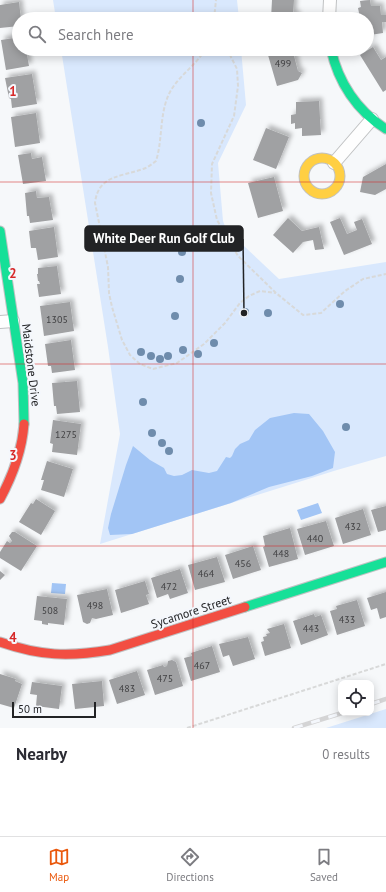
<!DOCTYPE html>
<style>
:root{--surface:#fff;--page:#f2f2f3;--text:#2b2b33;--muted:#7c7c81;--line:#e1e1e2;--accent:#ea580c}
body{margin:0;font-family:"PT Sans",sans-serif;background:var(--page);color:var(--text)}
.controls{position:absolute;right:12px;bottom:12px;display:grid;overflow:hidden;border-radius:8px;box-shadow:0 2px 10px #0003}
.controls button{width:36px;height:36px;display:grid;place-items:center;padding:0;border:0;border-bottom:1px solid var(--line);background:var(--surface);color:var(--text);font:20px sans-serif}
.scale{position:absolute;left:12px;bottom:10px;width:84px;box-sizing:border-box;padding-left:4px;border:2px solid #222325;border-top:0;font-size:11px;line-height:14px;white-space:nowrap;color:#222325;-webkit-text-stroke:3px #f4f7fc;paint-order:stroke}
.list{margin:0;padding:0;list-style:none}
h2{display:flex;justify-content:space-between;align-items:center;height:52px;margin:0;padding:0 16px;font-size:17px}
h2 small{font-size:13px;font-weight:400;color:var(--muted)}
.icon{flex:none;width:22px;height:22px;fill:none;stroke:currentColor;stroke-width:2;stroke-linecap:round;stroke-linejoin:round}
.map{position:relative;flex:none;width:386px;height:728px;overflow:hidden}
.search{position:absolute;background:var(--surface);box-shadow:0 2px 10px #0003;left:12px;right:12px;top:12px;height:44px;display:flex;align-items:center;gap:10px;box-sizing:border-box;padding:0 14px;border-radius:22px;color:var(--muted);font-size:15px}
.sheet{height:108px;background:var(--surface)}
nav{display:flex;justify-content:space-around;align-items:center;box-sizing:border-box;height:56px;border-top:1px solid var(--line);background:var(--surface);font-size:11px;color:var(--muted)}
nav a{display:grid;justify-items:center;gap:2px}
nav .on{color:var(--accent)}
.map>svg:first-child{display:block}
.green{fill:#d9e8fd}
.water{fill:#a2c5f5}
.building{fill:#a0a1a3;filter:url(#shadow)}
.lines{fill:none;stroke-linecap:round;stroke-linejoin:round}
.street-casing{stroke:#c0c2c3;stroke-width:14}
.fast-casing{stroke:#c0c2c3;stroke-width:11}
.slow-casing{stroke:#c0c2c3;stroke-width:11}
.jam-casing{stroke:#c0c2c3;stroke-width:11}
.path{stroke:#d8d9d9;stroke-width:2;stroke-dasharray:4 2;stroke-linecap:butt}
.street{stroke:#fefefe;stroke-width:12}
.fast{stroke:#16e098;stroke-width:9}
.slow{stroke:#ffcf43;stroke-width:9}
.jam{stroke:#f24e42;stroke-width:9}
.rail-casing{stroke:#d4d4d5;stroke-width:4.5}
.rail{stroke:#f4f7fc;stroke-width:3;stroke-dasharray:9;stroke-linecap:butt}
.tree{fill:#6f8cac}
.grid{fill:none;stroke:#d62828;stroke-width:1;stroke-opacity:0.55}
.labels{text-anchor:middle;stroke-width:4;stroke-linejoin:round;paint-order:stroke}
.number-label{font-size:10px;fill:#424244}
.street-label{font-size:12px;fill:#222325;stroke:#f4f7fc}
.grid-label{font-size:13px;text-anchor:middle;font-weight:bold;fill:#d62828;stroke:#f4f7fc;stroke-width:4;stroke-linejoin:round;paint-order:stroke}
.leader{fill:none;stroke:#222325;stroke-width:1.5}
.callout-dot{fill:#222325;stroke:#f4f7fc;stroke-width:1.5}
.callout{fill:#222325;stroke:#222325;stroke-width:1.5}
.callout-label{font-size:13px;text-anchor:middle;font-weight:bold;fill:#fff}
</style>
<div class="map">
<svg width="386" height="728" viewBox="0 0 386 728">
<defs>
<filter id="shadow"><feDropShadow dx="3.5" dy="-3.5" stdDeviation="2" flood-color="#0004"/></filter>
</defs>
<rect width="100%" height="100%" fill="#f6f8fa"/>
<path class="green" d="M 53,0 L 237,0 L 239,19 L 56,19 Z
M 61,49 L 241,49 L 246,105 L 218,163 L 223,221 L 226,229 L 279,279 L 386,262 L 386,456 L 337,470 L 100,544 L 120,434 L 108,347 Z
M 386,709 L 386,728 L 326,728 Z"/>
<path class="water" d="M 294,413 L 309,414 L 323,431 L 335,452 L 333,468 L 312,476 L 269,487 L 231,503 L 132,534 L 110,535 L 108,528 L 111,514 L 126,465 L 133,446 L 150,460 L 164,468 L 167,474 L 174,476 L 182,475 L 192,470 L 209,473 L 217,471 L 226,457 L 230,458 L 232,456 L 235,449 L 240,444 L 249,440 L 255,430 L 270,418 Z
M 318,503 L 322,513 L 301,520 L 297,510 Z
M 52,583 L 66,584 L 65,594 L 51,593 Z"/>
<path class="building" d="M 272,0 L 294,0 L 293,14 L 297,14 L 297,19 L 271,19 Z
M 370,0 L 371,6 L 380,6 L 381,15 L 386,15 L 386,22 L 382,22 L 383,33 L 370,35 L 371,38 L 367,39 L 367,19 L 360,18 L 358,8 L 361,7 L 360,1 Z
M 19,2 L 21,19 L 19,19 L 19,26 L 0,28 L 0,5 Z
M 14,38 L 15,45 L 19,44 L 19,49 L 26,49 L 29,66 L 6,70 L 1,40 Z
M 373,47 L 381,60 L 386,57 L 386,90 L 383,92 L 360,55 Z
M 280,49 L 299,49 L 294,56 L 298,71 L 302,73 L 298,80 L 277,86 L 268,55 L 281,52 Z
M 32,74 L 37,104 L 12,108 L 11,99 L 9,98 L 5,78 Z
M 319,101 L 321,135 L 302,136 L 302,128 L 295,129 L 295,123 L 291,124 L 291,115 L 296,114 L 296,102 Z
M 36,113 L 40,143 L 15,147 L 11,117 Z
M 266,128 L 289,137 L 276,169 L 253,160 Z
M 31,153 L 32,159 L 42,157 L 46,181 L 23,184 L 18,155 Z
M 386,164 L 386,189 L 375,195 L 360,192 L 363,177 Z
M 274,177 L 283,211 L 258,218 L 248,183 Z
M 36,191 L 37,198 L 49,197 L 53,220 L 30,223 L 29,216 L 27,216 L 25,193 Z
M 288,218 L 302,231 L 319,227 L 324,249 L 315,250 L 313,240 L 303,242 L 293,253 L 273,235 Z
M 340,218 L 347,234 L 357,230 L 354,222 L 362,219 L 372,244 L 344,255 L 330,222 Z
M 54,227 L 58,257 L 38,260 L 36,248 L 31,248 L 29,231 Z
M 57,266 L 61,294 L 39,297 L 37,284 L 40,284 L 39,281 L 38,281 L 37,274 L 38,274 L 38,268 Z
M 70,302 L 74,331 L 44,336 L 40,306 Z
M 71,340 L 75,370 L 52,373 L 51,366 L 48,366 L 45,344 Z
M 77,381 L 80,412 L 57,414 L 56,406 L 54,406 L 52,383 Z
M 53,420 L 81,424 L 77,455 L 52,452 L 53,444 L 50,443 Z
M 47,461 L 73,469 L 64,497 L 41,490 L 44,480 L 41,480 Z
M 36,499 L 55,511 L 41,535 L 19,522 L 31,503 L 33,504 Z
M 386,506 L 386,530 L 378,532 L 371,510 Z
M 363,509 L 371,535 L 343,544 L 335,518 Z
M 326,521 L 334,546 L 305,555 L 297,529 Z
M 290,528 L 298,559 L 269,567 L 263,547 L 265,546 L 263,536 Z
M 12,532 L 15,532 L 37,546 L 21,571 L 0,558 L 0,552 L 7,541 L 10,543 L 12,541 L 9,536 Z
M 253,546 L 261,570 L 233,579 L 225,555 Z
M 217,557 L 225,582 L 195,590 L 188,565 Z
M 180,569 L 188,593 L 170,599 L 168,594 L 157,598 L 151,578 Z
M 0,571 L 5,575 L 0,580 Z
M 145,581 L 149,594 L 146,595 L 149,604 L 121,613 L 115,590 Z
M 107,589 L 113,615 L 96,619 L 92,618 L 90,623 L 87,624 L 83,622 L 77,595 Z
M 386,592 L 386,617 L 380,619 L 377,608 L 371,610 L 367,598 Z
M 37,596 L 67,599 L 64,625 L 48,623 L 48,625 L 42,624 L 42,621 L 34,620 Z
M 357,600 L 365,626 L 337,635 L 330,611 L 337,609 L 336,606 Z
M 314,614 L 315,617 L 321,615 L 328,635 L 301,645 L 293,621 Z
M 284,624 L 291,648 L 265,656 L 261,642 L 264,641 L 263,637 L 267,636 L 266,634 L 270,633 L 267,629 Z
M 248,637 L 255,659 L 233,666 L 229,655 L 223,657 L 219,644 Z
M 212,646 L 220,672 L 191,681 L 184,658 L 192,656 L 191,653 Z
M 172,660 L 176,662 L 183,686 L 155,695 L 147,670 L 163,665 L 164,667 L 167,666 L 168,661 Z
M 137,671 L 145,695 L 117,704 L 109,680 Z
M 0,674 L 16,679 L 15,681 L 22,684 L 14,708 L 0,704 Z
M 102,681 L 104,706 L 75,709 L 72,684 Z
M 32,682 L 62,686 L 59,709 L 36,706 L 37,695 L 30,694 Z"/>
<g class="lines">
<g class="street-casing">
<path id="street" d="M 329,19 L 330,0
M 334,163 L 372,119
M 0,322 L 13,321"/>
</g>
<g class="fast-casing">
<path id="fast" d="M 331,49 C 338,82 357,111 386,129
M 0,231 L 23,383 L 24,424
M 245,607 L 386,562"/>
</g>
<g class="slow-casing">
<path id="slow" d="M304 176a18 18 0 1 1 36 0a18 18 0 1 1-36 0Z"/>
</g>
<g class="jam-casing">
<path id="jam" d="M 0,499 C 13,475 22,451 24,424
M 0,642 C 40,656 69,657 110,650 L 245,607"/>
</g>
<path class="path" d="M 214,19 L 216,0
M 205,49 C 197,65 179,75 170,92 C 159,113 163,139 156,161 C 152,164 147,168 143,169 C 121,177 98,175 95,203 L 108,267 L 109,293 L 112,307 L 122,340 L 130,355 L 140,364 L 153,369 L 177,363 L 204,344 L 225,323 L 240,303 L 249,296 L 260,291 L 276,293
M 227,49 L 237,69 L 238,86 L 234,116 L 212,164 L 211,193 L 217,220 L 238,256 L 276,293 L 303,315 L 321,313 L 345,291 L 363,279 L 386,274
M 187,728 L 386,664"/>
<use href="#street" class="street"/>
<use href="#fast" class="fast"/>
<use href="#slow" class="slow"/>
<use href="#jam" class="jam"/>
<g class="rail-casing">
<path id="rail" d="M 371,704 L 386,699
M 294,728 L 342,713"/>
</g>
<use href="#rail" class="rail"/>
</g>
<g class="tree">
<circle cx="201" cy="123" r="4"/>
<circle cx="182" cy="252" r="4"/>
<circle cx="180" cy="279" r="4"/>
<circle cx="340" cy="304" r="4"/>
<circle cx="245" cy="312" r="4"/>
<circle cx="268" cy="313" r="4"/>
<circle cx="175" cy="316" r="4"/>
<circle cx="214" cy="343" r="4"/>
<circle cx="183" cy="350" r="4"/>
<circle cx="141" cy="352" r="4"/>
<circle cx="198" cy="354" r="4"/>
<circle cx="151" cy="356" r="4"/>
<circle cx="168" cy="356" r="4"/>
<circle cx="160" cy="359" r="4"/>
<circle cx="143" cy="402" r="4"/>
<circle cx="346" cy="427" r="4"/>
<circle cx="152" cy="433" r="4"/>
<circle cx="162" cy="443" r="4"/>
<circle cx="169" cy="451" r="4"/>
</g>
<path class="grid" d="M 193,0 L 193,19M 193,49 L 193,728M 0,182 L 386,182M 0,364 L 386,364M 0,546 L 386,546"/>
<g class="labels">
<g class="number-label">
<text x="283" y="67">499</text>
<text x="57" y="323">1305</text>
<text x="66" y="438">1275</text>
<text x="353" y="530">432</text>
<text x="315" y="542">440</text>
<text x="281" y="557">448</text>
<text x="243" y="567">456</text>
<text x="206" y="577">464</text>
<text x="169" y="590">472</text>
<text x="95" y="609">498</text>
<text x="50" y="614">508</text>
<text x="347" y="623">433</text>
<text x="311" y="632">443</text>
<text x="202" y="669">467</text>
<text x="165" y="682">475</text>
<text x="127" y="692">483</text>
</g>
<g class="street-label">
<text transform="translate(31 365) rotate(83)" y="4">Maidstone Drive</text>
<text transform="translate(191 612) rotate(-18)" y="4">Sycamore Street</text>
</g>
</g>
<g class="grid-label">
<text x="13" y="96">1</text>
<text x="13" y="278">2</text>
<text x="13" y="460">3</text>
<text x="13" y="642">4</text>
</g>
<path class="leader" d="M244 313L243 239"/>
<circle class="callout-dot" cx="244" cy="313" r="4"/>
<rect class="callout" x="85" y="226" width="158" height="25" rx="4"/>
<g class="callout-label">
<text x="164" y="243">White Deer Run Golf Club</text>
</g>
</svg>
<div class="controls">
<button><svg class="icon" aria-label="locate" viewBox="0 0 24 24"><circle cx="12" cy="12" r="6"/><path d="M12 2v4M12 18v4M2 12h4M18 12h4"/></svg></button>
</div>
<div class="scale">50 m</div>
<div class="search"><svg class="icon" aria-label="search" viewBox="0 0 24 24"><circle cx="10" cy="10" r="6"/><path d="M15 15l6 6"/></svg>Search here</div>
</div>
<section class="sheet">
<h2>Nearby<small>0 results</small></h2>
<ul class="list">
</ul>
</section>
<nav>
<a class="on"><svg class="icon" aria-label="map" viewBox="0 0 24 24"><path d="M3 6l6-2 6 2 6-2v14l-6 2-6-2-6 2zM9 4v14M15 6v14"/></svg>Map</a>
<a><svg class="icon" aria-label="directions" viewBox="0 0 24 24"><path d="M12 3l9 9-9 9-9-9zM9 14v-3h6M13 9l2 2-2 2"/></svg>Directions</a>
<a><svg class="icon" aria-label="saved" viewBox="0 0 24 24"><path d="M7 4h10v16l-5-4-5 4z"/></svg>Saved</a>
</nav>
